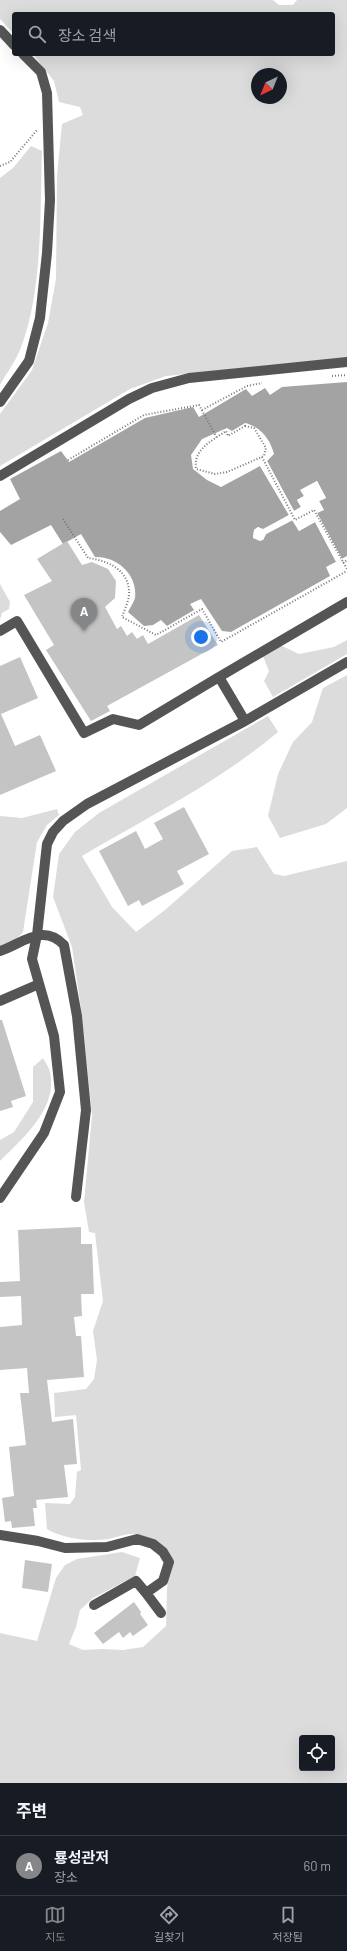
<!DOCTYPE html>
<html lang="ko">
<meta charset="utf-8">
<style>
:root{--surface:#171b24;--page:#242831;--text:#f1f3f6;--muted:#9ea1a6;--line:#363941;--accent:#858687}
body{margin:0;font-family:Barlow,"Noto Sans KR",sans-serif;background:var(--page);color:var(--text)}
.controls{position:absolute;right:12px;bottom:12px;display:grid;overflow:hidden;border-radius:4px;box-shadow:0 4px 16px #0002}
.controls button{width:36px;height:36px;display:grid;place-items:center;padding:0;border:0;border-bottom:1px solid var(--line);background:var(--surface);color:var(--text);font:20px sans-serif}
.compass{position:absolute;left:251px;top:68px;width:36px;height:36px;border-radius:50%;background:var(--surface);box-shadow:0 4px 16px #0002;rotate:223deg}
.you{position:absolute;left:201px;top:637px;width:14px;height:14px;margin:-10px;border:3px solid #fff;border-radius:50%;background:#1a73e8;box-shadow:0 0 0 6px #1a73e833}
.badge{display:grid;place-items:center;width:26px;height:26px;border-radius:50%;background:var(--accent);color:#fff;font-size:13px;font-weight:700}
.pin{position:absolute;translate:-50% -33px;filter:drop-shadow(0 1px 2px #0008)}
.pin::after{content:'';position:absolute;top:21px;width:14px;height:12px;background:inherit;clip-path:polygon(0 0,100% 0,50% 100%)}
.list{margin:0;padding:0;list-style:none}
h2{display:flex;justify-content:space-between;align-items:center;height:52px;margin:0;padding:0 16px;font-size:17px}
h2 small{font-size:13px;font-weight:400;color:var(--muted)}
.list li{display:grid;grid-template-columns:26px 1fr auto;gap:12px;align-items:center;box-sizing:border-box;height:60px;padding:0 16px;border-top:1px solid var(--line)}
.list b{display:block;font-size:15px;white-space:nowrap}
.list p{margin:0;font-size:13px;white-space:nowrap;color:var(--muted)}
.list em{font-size:13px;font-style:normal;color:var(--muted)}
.icon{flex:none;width:22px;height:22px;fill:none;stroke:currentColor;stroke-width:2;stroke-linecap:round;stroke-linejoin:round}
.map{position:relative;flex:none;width:347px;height:1783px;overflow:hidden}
.search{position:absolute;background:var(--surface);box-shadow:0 4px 16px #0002;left:12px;right:12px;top:12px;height:44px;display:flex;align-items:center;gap:10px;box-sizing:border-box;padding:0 14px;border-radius:4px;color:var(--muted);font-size:15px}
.sheet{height:112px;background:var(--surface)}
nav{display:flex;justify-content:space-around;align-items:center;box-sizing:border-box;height:56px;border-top:1px solid var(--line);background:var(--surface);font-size:11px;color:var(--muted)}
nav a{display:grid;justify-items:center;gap:2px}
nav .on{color:var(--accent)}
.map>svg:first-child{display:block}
.green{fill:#dcdcdc;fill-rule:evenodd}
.water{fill:#a3a3a3;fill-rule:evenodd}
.pier{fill:#fff}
.building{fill:#c4c4c4}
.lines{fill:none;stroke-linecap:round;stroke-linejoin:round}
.path{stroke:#777;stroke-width:2;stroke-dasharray:1 2;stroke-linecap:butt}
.minor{stroke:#555;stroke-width:10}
</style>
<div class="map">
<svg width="347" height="1783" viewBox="0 0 347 1783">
<rect width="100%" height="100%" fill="#fff"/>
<path class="green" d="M 0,0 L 273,0 L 279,5 L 293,5 L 297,0 L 347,0 L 347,358 L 166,376 L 130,389 L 0,466 L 0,414 L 32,370 L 48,323 L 56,279 L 57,176 L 62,124 L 83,115 L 80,107 L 59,102 L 54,81 L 33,54 L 333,54 L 333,14 L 14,14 L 14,34 L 0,19 ZM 257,74 L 281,74 L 281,98 L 257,98 Z
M 31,146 L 42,151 C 40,213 43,292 20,350 C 15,362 6,374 0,385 L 0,178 L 13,168 Z
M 0,584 L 10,602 L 9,609 L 2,613 L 0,620 Z
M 347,640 L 347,654 L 273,697 L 264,681 L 269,671 L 263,656 L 280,645 L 299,654 L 334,647 Z
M 347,675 L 347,808 L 326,824 L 280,838 L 268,816 L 278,774 L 293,742 L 312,722 L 323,688 Z
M 268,716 L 278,732 C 219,782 148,817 82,856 L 112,907 L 136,932 L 165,910 L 232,851 L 257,847 L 274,874 L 284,876 L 347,861 L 347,1783 L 0,1783 L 0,1633 L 37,1641 L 56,1578 L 65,1565 L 77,1559 L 122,1552 L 140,1558 L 135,1576 L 93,1598 L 80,1610 L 76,1627 L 69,1644 L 83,1650 L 102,1649 L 123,1650 L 143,1647 L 166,1626 C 167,1611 166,1595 168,1580 C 169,1575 172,1570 173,1565 C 174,1549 150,1536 136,1534 C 128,1533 117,1537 109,1539 C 89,1542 64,1539 47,1529 L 45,1503 L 70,1504 L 75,1497 L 77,1472 L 81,1470 L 76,1415 L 55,1417 L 54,1393 L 86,1389 L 94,1379 L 97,1360 L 93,1331 L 103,1301 L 95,1233 L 89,1232 L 84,1202 L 92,1116 L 82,1015 L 72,947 L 53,897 L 59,854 L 75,832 L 99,813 ZM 302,1738 L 332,1738 L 332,1768 L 302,1768 Z
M 57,809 L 59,815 L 47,825 L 37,842 L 23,932 L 11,945 L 0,947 L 0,816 L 22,818 Z
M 43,1058 C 45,1062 49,1067 50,1072 C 58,1109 23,1138 0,1161 L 0,1140 L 14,1132 L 33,1102 L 33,1067 Z"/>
<path class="water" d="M 347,382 L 347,556 L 326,567 L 330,576 L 231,632 L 222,631 L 201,599 L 190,604 L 194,610 L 167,626 L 161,620 L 153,625 L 144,626 L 128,612 C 130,608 134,602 135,598 C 138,575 117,556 95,557 L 81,534 L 63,544 L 51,525 L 11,545 L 0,532 L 0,511 L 20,499 L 10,479 L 61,451 L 69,462 L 145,418 L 193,407 L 199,417 L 246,389 L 252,396 L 265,388 L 270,395 L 282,387 ZM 245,423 C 261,427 270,439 274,454 L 267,461 L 294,511 L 301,507 L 297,500 L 304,496 L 301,490 L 317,481 L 326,498 L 319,501 L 323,509 L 317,513 L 342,559 L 336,562 L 315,522 L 299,531 L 293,520 L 266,534 L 263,540 L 253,538 L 254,530 L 258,527 L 263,530 L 289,515 L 260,466 L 221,487 L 207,480 L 193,469 L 191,455 L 202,439 L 227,428 L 232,431 Z"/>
<path class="pier" d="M 267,461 L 294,511 L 301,507 L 297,500 L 304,496 L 300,490 L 317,481 L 326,498 L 319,501 L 324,510 L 317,513 L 342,559 L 337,562 L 315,522 L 299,531 L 292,520 L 266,534 L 263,540 L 260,541 L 253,538 L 254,530 L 258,527 L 263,529 L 289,515 L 260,466 L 262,465 L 291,515 L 264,531 L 258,529 L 256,531 L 255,537 L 262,538 L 265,533 L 292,518 L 294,519 L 300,528 L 315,520 L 337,559 L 340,558 L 315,514 L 321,509 L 317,500 L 323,497 L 316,484 L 303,491 L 306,497 L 300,501 L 303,508 L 293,513 L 265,462 Z"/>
<path class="building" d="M 67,541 L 82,565 L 92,562 L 108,569 L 116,581 L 115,598 L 105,607 L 117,629 L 121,626 L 127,636 L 132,632 L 137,639 L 143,635 L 148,644 L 199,615 L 218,645 L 107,706 L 110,711 L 91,721 L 46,650 L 54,645 L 24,595 L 52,581 L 37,559 Z
M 20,657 L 38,698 L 1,714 L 15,746 L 40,735 L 56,771 L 0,795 L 0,666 Z
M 184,807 L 209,854 L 177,871 L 184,884 L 142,906 L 139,900 L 128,906 L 99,851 L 136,831 L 145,849 L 163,839 L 154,823 Z
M 0,1020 L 2,1020 L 26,1096 L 11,1101 L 13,1107 L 0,1111 Z
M 81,1227 L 81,1244 L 92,1244 L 94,1294 L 81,1294 L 82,1316 L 74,1317 L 76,1336 L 81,1336 L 84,1377 L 47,1380 L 52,1422 L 73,1419 L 77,1464 L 64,1465 L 68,1497 L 36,1500 L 37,1508 L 33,1508 L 35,1526 L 12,1528 L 11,1521 L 5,1522 L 2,1498 L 14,1496 L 9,1447 L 26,1445 L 20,1393 L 29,1393 L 27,1368 L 0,1370 L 0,1327 L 22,1325 L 21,1296 L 0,1297 L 0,1282 L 20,1281 L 18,1230 Z
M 25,1560 L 52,1564 L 48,1592 L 22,1588 Z
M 134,1602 L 141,1612 L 140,1614 L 148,1625 L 133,1636 L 130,1632 L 123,1638 L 119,1632 L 103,1644 L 94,1633 Z"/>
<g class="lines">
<path class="path" d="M 0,166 L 10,162 L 37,130
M 332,376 L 347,375
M 202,410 L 247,386 L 262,383
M 245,426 L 254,428 L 266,448 L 264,456 L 227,472 L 215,474 L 196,469 C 193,449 212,441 226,431 L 228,436 Z
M 262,457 L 295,520 L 314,510 L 347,569
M 68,460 L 144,415 L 199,405 L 217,438
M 63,519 L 88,558 C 105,560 127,568 129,590 C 130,598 125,609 122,617 L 156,635 L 202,609 L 221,642 L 347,571
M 343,563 L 347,560"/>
<path class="minor" d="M 0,30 L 14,45
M 0,402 L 29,361 L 40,318 L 47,253 L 50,200 L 47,93 L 41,72 L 23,54
M 0,476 L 129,399 L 152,388 L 189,378 L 347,362
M 0,631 L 17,621 L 84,733 L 113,719 L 139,725 L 219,677 L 245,721
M 219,677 L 347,602
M 0,951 C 23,943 43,923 64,945 L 77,1016 L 86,1110 L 76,1197
M 0,1001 L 39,984
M 0,1198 L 44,1133 L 60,1092 L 54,1036 L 32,959 L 37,935 L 47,844 L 53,832 L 63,821 L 87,804 L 245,721 L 347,662
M 0,1535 L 38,1541 L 65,1548 L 107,1547 L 137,1539 L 153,1544 L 163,1552 L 169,1562 L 163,1581 L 146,1593 L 136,1581 L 94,1605
M 146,1593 L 161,1613"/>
</g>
</svg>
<div class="controls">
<button><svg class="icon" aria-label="locate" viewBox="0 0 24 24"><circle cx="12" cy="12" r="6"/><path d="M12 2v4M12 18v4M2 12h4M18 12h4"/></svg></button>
</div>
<svg class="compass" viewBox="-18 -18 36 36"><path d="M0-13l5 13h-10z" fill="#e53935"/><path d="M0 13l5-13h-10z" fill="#9ea1a6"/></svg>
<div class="you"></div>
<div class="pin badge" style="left:84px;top:631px">A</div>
<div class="search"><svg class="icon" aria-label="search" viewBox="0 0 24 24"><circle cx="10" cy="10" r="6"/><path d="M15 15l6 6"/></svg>장소 검색</div>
</div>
<section class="sheet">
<h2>주변<small></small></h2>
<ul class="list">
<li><span class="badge">A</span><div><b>룡성관저</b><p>장소</p></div><em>60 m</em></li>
</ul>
</section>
<nav>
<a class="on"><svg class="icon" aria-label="map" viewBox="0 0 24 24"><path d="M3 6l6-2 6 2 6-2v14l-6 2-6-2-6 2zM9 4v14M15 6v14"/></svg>지도</a>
<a><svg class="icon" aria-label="directions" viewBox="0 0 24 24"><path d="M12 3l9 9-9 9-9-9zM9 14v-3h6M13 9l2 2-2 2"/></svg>길찾기</a>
<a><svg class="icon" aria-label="saved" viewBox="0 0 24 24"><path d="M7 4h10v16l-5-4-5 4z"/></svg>저장됨</a>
</nav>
